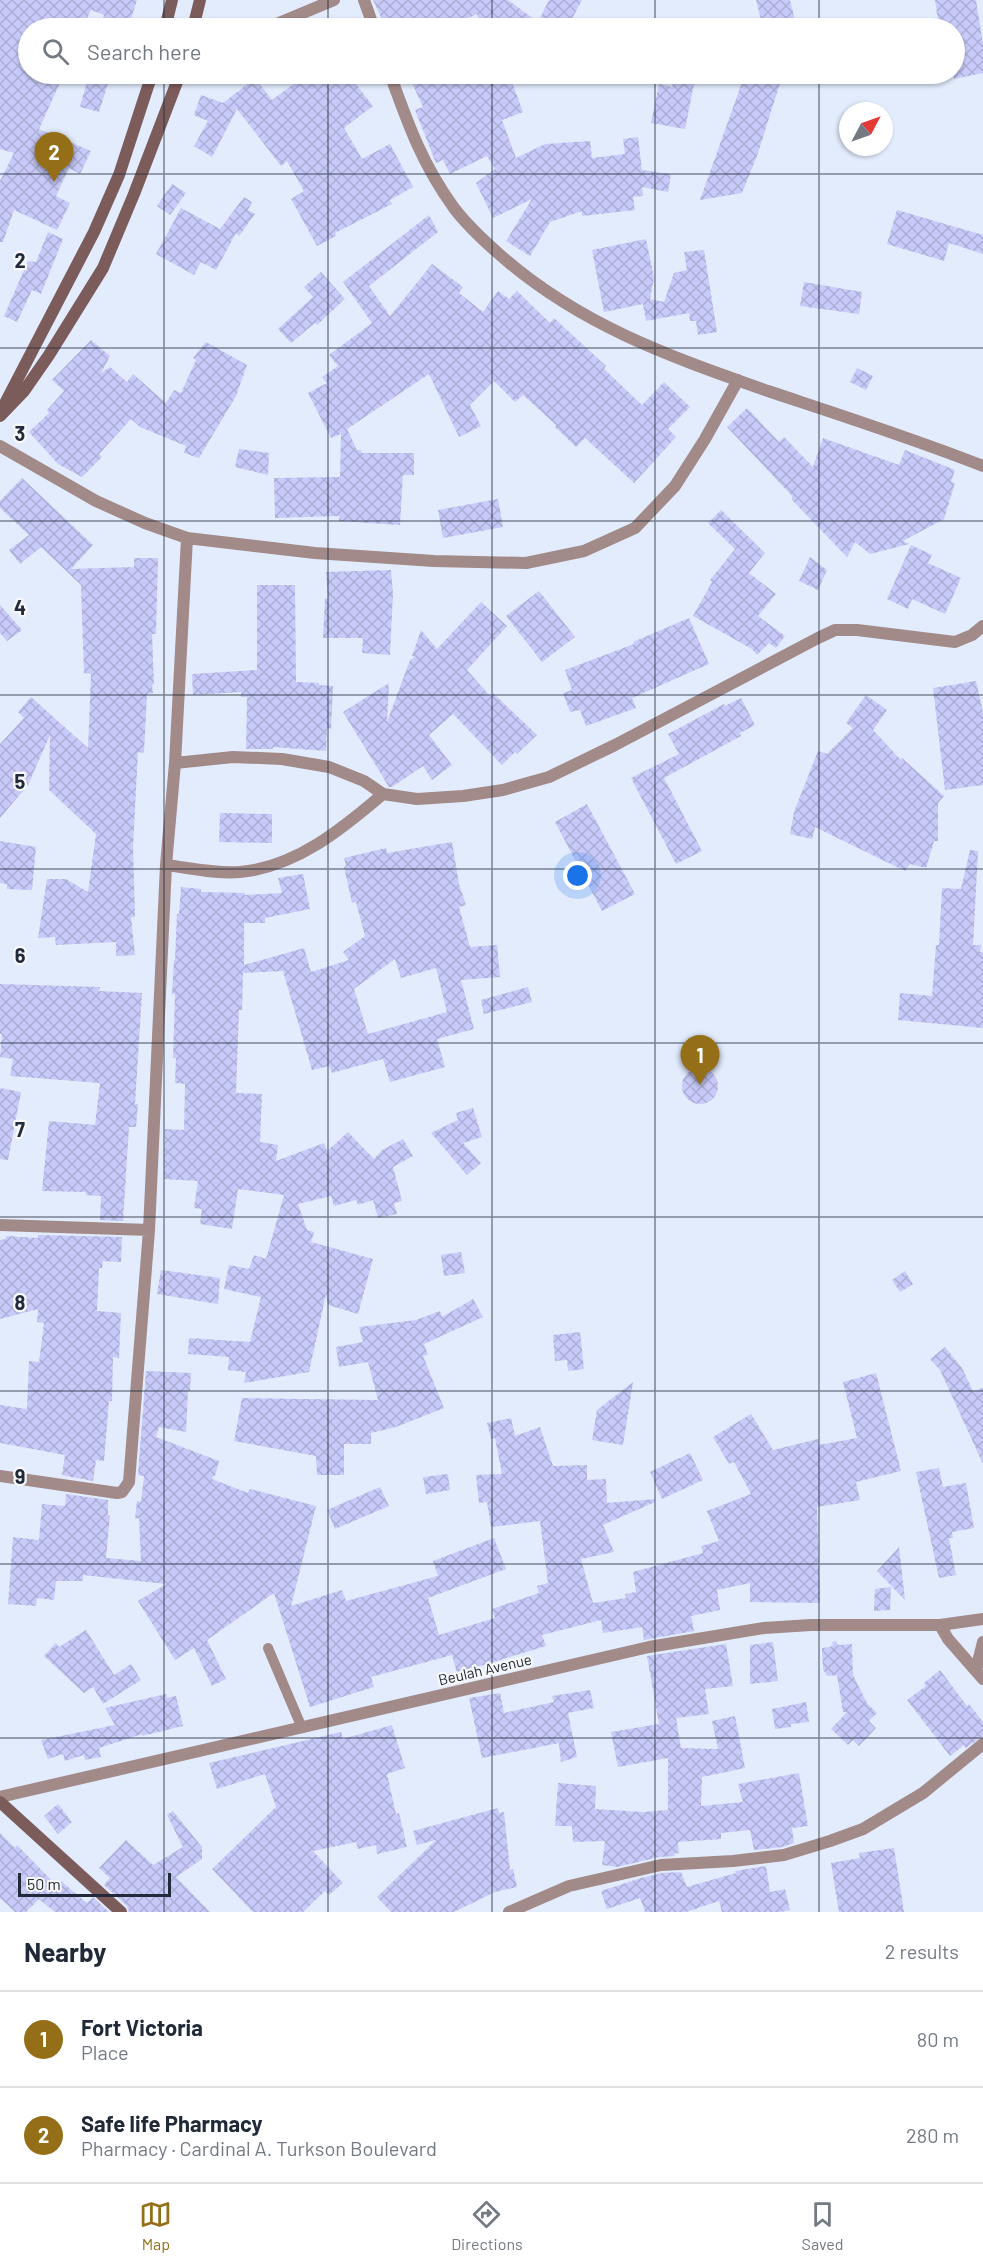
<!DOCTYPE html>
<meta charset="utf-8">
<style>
:root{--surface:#fff;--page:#f2f2f3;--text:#1f2937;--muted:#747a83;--line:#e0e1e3;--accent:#956f18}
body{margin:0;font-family:Barlow,sans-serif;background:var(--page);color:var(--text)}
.compass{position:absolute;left:839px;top:102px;width:54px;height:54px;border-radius:50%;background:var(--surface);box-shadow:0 2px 4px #0004;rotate:49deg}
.scale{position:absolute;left:18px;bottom:15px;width:153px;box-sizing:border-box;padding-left:6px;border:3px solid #212a3a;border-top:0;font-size:16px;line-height:21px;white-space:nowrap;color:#212a3a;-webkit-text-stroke:4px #f8f8f8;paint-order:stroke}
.you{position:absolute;left:578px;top:876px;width:21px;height:21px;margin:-15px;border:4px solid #fff;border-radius:50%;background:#1a73e8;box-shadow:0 0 0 9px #1a73e833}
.badge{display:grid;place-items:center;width:39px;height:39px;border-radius:50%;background:var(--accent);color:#fff;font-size:20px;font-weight:700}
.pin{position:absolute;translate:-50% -50px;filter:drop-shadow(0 2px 3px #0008)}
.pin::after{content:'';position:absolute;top:32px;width:21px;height:18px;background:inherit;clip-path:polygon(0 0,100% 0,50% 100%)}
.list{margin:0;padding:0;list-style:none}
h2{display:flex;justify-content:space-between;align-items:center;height:78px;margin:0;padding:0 24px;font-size:26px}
h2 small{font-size:20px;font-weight:400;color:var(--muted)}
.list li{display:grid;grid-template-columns:39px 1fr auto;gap:18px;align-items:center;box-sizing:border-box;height:96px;padding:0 24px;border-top:2px solid var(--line)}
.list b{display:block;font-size:22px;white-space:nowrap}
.list p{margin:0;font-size:20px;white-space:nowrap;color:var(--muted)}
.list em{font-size:20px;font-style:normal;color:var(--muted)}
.icon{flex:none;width:33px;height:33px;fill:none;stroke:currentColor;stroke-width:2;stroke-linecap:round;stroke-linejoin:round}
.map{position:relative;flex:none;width:983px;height:1912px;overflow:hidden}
.search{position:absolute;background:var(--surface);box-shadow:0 2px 4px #0004;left:18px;right:18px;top:18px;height:66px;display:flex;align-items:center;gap:15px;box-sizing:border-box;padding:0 21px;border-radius:33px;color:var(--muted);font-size:22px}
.sheet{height:270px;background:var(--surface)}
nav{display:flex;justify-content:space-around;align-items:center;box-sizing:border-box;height:84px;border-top:2px solid var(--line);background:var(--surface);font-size:16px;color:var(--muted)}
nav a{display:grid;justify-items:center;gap:3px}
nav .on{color:var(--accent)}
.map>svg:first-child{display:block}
.building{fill:url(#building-cross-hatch);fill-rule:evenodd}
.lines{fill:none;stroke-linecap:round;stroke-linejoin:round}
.lane{stroke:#a18a88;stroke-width:10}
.street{stroke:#a18a88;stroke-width:12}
.secondary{stroke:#7c5c5a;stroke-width:12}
.grid{fill:none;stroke:#212a3a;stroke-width:1.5;stroke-opacity:0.55}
.labels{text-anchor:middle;stroke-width:4.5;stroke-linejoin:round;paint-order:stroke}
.street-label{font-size:15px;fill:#212a3a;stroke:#f8f8f8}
.grid-label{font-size:20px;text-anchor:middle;font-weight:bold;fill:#212a3a;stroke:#f8f8f8;stroke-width:4.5;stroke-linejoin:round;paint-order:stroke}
</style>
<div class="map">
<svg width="983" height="1912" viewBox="0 0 983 1912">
<defs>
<pattern id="building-cross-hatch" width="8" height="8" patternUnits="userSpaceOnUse" patternTransform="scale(1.5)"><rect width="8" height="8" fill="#c8cbf9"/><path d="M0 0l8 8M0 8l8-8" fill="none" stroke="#acaed6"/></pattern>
</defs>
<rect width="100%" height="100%" fill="#e2ecfd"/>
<path class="building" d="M 0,0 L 137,0 L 128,28 L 101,28 L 104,15 L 91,10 L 83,28 L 28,28 L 28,74 L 64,74 L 39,129 L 91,151 L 80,174 L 69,168 L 56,196 L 70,203 L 57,230 L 14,210 L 3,242 L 0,242 L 0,181 L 14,153 L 0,149 Z
M 373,0 L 508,0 L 538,22 L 549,0 L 582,0 L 567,28 L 482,28 L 477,14 L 447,28 L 386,28 Z
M 756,0 L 790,0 L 797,28 L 763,28 Z
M 935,0 L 976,0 L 983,44 L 983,73 L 954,79 L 954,28 L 939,28 Z
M 89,74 L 111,74 L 99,112 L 80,107 Z
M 307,74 L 348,74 L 373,106 L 344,128 L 362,159 L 390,144 L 413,187 L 390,200 L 392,204 L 335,233 L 336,236 L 317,246 L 291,199 L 304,191 L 287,161 L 281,166 L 237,109 L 212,157 L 194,146 L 208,121 L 194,115 L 201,95 L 223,103 L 255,78 L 272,100 Z
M 408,74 L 509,74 L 523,112 L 502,120 L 516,158 L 545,144 L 590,141 L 592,158 L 625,154 L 623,139 L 638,137 L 642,170 L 671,174 L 668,192 L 642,187 L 643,196 L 633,197 L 635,210 L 582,216 L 582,211 L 550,222 L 530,256 L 506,241 L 532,199 L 493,218 L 476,183 L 495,169 L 487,156 L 450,174 L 443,160 L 436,163 L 415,110 L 423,107 Z
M 675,74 L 696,74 L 685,129 L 651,123 L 659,84 L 672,87 Z
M 745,74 L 783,74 L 757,156 L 742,193 L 700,200 Z
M 172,184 L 186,193 L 170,215 L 157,206 Z
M 244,197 L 252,202 L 248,210 L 255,214 L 239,236 L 236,233 L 216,270 L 201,262 L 194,275 L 156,254 L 181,208 L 220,229 Z
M 897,210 L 983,235 L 983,254 L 949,243 L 944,261 L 887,244 Z
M 429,215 L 438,232 L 369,286 L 390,316 L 432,264 L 463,287 L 459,293 L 483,312 L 498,291 L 509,299 L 517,291 L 550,323 L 554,318 L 606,366 L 604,369 L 642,405 L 664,382 L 690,407 L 668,429 L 676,437 L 634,483 L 585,438 L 576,447 L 555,427 L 556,425 L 523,395 L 515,402 L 494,381 L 470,405 L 481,426 L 459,437 L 429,374 L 347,429 L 357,450 L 361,450 L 361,453 L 414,453 L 414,475 L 403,475 L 400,525 L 339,521 L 339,516 L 275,518 L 274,478 L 340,477 L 341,434 L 331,438 L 308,393 L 327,383 L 322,377 L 338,366 L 329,355 L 372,323 L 343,282 Z
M 48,232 L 63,239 L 41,294 L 32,290 L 17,322 L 4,316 L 28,261 L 36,262 Z
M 646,239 L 654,278 L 650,299 L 664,302 L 674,273 L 687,270 L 684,252 L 704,250 L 717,332 L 698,335 L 696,321 L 690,321 L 689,313 L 646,321 L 643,304 L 604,312 L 592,250 Z
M 321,272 L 345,299 L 317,325 L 315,323 L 291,343 L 278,329 L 313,297 L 304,287 Z
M 804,282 L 862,292 L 859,314 L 800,306 Z
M 91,340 L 110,356 L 101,373 L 110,367 L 127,382 L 133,374 L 166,403 L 174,390 L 181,393 L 196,360 L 193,358 L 206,342 L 247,365 L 236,396 L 199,458 L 184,453 L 186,446 L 140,427 L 131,419 L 99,454 L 102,457 L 82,477 L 58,464 L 29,432 L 49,413 L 47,410 L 64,391 L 52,380 Z
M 857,368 L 873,376 L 866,390 L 850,382 Z
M 747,408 L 779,442 L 784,437 L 813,467 L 823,438 L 899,465 L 905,450 L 955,470 L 951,482 L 955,483 L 944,519 L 903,541 L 909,544 L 870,554 L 855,542 L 847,557 L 792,500 L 792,496 L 727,427 Z
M 239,449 L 269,453 L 268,475 L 235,467 Z
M 22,478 L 93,545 L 71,569 L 134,567 L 134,558 L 158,558 L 156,634 L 152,634 L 154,684 L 152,685 L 153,693 L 147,694 L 144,753 L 138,752 L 133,847 L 135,917 L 131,917 L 135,955 L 116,956 L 116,942 L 56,945 L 55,937 L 38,938 L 47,879 L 66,879 L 88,892 L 96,834 L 49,790 L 50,735 L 28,785 L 0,818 L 0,744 L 24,718 L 18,712 L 31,697 L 88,748 L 91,674 L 84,673 L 81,585 L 41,547 L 20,564 L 9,550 L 29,535 L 0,508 L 0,501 Z
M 498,499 L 503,527 L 443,538 L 438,510 Z
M 721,510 L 765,553 L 749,573 L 776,594 L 758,616 L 785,636 L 776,648 L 769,643 L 757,655 L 752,649 L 693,616 L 712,582 L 710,580 L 735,549 L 708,523 Z
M 911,545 L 932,555 L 928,563 L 961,578 L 945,614 L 912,599 L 908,609 L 887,599 Z
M 810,557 L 827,570 L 818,590 L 799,581 Z
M 391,570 L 393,594 L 390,655 L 362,653 L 363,638 L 323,638 L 325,599 L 328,598 L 326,572 Z
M 257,585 L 295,585 L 296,682 L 319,683 L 319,685 L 333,686 L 331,729 L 327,728 L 326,751 L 273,747 L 273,749 L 246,749 L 247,697 L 241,697 L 241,692 L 193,695 L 192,674 L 257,670 Z
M 539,591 L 575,637 L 542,662 L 506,616 Z
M 481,602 L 507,626 L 467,670 L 490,696 L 493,693 L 537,735 L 517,754 L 515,752 L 502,765 L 453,714 L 429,735 L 452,765 L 432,780 L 423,766 L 392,787 L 389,787 L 343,712 L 389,683 L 387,722 L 410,660 L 415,657 L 412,656 L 421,630 L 437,649 Z
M 0,605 L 22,630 L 7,641 L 0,633 Z
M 689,618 L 709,664 L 632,698 L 636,708 L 586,726 L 580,710 L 570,712 L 563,693 L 572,690 L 565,670 L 634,644 L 633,642 Z
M 976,681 L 983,712 L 983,785 L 945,790 L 933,688 Z
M 866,695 L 887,710 L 873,730 L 901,760 L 902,758 L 944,796 L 938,803 L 938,841 L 934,841 L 926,868 L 910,864 L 905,871 L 815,827 L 812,839 L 790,834 L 794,812 L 818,751 L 827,754 L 853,728 L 846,723 Z
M 741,698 L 755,725 L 740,733 L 741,736 L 664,778 L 702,851 L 676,864 L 631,778 L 679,754 L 668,734 L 724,704 L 725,706 Z
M 587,804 L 635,894 L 602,911 L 555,822 Z
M 220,813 L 272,814 L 272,843 L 219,842 Z
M 0,841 L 36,847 L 32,890 L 7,889 L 7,884 L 0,883 Z
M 452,842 L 459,884 L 466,905 L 459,907 L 470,947 L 497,945 L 500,977 L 461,980 L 474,1029 L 437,1039 L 445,1067 L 390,1082 L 383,1059 L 332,1073 L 329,1066 L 312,1070 L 283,971 L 243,973 L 242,1010 L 239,1010 L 236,1093 L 262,1094 L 260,1142 L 278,1145 L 276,1161 L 324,1143 L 327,1151 L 348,1132 L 374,1159 L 382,1150 L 403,1139 L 413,1156 L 393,1167 L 402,1201 L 394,1203 L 397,1214 L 378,1218 L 373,1200 L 358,1205 L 356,1200 L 334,1206 L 331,1196 L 298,1204 L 307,1230 L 314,1232 L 311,1242 L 373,1259 L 358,1314 L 328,1305 L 326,1294 L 309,1372 L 244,1383 L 246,1372 L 228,1370 L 229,1357 L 188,1354 L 189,1338 L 250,1342 L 261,1297 L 224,1289 L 229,1265 L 249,1269 L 254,1255 L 266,1259 L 284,1195 L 238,1189 L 232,1229 L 200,1224 L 202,1209 L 194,1208 L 198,1181 L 164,1179 L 165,1129 L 184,1130 L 185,1084 L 175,1083 L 176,1058 L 173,1058 L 175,994 L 172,994 L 174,960 L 175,960 L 177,914 L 179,914 L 181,887 L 201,889 L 201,892 L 245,893 L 244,895 L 282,893 L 278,878 L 303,874 L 310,909 L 265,918 L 265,923 L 244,923 L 244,965 L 304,948 L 311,972 L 349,960 L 343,952 L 365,936 L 356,902 L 352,903 L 344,867 L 346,866 L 344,858 L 386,848 L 387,853 ZM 395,959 L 401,978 L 436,968 L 447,1012 L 368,1034 L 354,989 Z
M 970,850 L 978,851 L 973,945 L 981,945 L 980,952 L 983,952 L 983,1028 L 898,1020 L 900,993 L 932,996 L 936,945 L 939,945 L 942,888 L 961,889 Z
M 0,984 L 100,987 L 99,991 L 142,993 L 135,1104 L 138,1104 L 136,1127 L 129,1127 L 123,1221 L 100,1220 L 101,1196 L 86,1195 L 86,1192 L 42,1191 L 49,1121 L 95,1125 L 100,1083 L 10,1076 L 13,1059 L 0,1057 L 2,1034 L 0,1034 Z
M 528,987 L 532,1002 L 484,1014 L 481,1000 Z
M682 1086a18 18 0 1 1 36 0a18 18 0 1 1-36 0Z
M 0,1088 L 21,1092 L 8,1160 L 0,1159 Z
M 473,1108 L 482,1137 L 463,1143 L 481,1163 L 467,1175 L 431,1133 L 458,1120 L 456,1113 Z
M 38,1235 L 122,1237 L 121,1262 L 103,1261 L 102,1268 L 99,1268 L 97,1311 L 121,1313 L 119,1358 L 113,1357 L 112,1401 L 109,1401 L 104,1461 L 96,1460 L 93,1481 L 62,1475 L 65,1455 L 0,1443 L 0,1405 L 27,1409 L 29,1361 L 39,1362 L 44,1323 L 37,1322 L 38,1309 L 0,1319 L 0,1240 L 6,1239 L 6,1236 L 38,1238 Z
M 461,1252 L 465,1273 L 444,1276 L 441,1255 Z
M 161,1270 L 220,1278 L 218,1304 L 157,1294 Z
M 905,1271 L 913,1284 L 900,1292 L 892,1280 Z
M 473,1299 L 483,1317 L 424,1344 L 428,1355 L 423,1356 L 444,1408 L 396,1427 L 371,1433 L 371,1444 L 344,1444 L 344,1475 L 317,1475 L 316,1456 L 234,1441 L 242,1398 L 378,1400 L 368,1362 L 339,1367 L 336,1347 L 363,1342 L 359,1327 L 416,1320 L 440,1311 L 442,1317 Z
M 580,1332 L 584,1369 L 568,1371 L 567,1360 L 555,1361 L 553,1335 Z
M 945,1347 L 962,1368 L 973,1391 L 983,1388 L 983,1464 L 940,1370 L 930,1359 Z
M 146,1371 L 191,1373 L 190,1391 L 188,1391 L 186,1432 L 159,1427 L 156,1437 L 219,1461 L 215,1476 L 213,1476 L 212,1479 L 248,1493 L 250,1489 L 316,1506 L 291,1606 L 342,1590 L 346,1601 L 438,1576 L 433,1561 L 494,1538 L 506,1569 L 428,1598 L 439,1635 L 495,1618 L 492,1609 L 539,1593 L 537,1586 L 548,1583 L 540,1521 L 491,1527 L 487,1502 L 479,1503 L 476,1475 L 502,1474 L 495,1438 L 491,1439 L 487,1423 L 511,1418 L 515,1436 L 540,1427 L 553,1466 L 587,1465 L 587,1480 L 606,1479 L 607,1503 L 655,1499 L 655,1502 L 603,1525 L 614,1552 L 581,1559 L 593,1603 L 626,1598 L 625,1594 L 636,1592 L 633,1572 L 703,1553 L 701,1546 L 719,1541 L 707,1511 L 751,1494 L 734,1462 L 729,1464 L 713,1437 L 751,1414 L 773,1450 L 818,1439 L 819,1445 L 857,1438 L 843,1382 L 876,1373 L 901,1471 L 856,1482 L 860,1500 L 817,1507 L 820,1603 L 750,1602 L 750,1583 L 717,1590 L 720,1610 L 691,1616 L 694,1631 L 644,1640 L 642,1627 L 603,1633 L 601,1620 L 542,1635 L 546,1646 L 457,1673 L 452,1655 L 371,1677 L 374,1687 L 310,1707 L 274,1593 L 207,1640 L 226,1679 L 212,1686 L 194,1648 L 175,1660 L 138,1601 L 166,1584 L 83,1575 L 83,1581 L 56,1581 L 54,1600 L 37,1598 L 36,1606 L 8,1604 L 13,1537 L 39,1540 L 42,1504 L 65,1506 L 66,1494 L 108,1500 L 108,1515 L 110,1515 L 106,1558 L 141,1561 L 139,1518 L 135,1519 L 137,1501 L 141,1502 L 144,1476 L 138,1475 Z
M 633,1382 L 623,1445 L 592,1440 L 597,1410 Z
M 690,1453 L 703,1480 L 662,1499 L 650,1472 Z
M 939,1468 L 943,1487 L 966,1483 L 974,1528 L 952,1532 L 953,1538 L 949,1538 L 956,1575 L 939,1578 L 916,1472 Z
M 448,1474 L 450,1490 L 426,1494 L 423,1477 Z
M 380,1487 L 389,1506 L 335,1529 L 327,1510 Z
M 899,1547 L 905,1600 L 877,1571 Z
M 891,1587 L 890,1610 L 874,1611 L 875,1589 Z
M 86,1630 L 114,1675 L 131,1664 L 141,1680 L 103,1704 L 93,1687 L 84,1693 L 44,1656 L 56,1643 L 59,1647 Z
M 836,1641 L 838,1645 L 852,1644 L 853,1675 L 867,1703 L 877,1713 L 869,1721 L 876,1728 L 859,1746 L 853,1740 L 848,1745 L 831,1729 L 847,1712 L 843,1712 L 837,1675 L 827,1676 L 823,1669 L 822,1648 L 830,1647 L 833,1645 L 832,1642 Z
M 773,1642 L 778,1681 L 750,1684 L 750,1645 Z
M 726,1644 L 733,1686 L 705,1689 L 709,1714 L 676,1718 L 681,1748 L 718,1749 L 712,1721 L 735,1716 L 745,1768 L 702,1777 L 701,1806 L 743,1802 L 738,1784 L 799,1773 L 808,1826 L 792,1828 L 794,1843 L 782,1847 L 754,1850 L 750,1830 L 721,1833 L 721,1839 L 678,1842 L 679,1853 L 674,1854 L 675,1856 L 659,1857 L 617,1867 L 602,1865 L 605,1841 L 573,1842 L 572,1826 L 555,1826 L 558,1783 L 596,1786 L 595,1809 L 643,1812 L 668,1810 L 668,1758 L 618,1767 L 611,1732 L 659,1724 L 647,1656 Z
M 940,1670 L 967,1706 L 969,1704 L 983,1722 L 983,1736 L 966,1748 L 964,1745 L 950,1756 L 907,1700 L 926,1686 L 924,1683 Z
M 590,1690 L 594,1708 L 568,1713 L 577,1757 L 561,1762 L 559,1743 L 482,1758 L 469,1698 L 500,1693 L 504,1713 L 554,1702 L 552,1696 Z
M 166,1694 L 167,1698 L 176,1696 L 183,1726 L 142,1736 L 142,1734 L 99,1748 L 101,1757 L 85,1760 L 84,1755 L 65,1761 L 63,1754 L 48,1759 L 41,1740 L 115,1725 L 105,1708 Z
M 806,1702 L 809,1722 L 791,1724 L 791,1727 L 775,1729 L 772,1709 Z
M 392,1725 L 405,1768 L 387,1774 L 396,1814 L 399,1813 L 407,1847 L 377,1854 L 376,1845 L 358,1849 L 356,1842 L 313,1851 L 343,1883 L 329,1895 L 325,1891 L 303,1912 L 253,1912 L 212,1869 L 276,1807 L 265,1774 L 217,1789 L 209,1763 L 341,1732 L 343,1739 Z
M 58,1804 L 72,1822 L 58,1834 L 44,1816 Z
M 498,1808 L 499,1813 L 504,1812 L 510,1870 L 513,1869 L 517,1887 L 495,1892 L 454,1912 L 391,1912 L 377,1897 L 436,1840 L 417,1845 L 413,1831 Z
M 173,1811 L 202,1847 L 202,1859 L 176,1877 L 210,1912 L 129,1912 L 127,1906 L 104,1885 L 110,1878 L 99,1868 L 126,1840 L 153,1865 L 183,1847 L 167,1815 Z
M 0,1833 L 15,1848 L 17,1845 L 57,1886 L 61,1881 L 87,1903 L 93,1897 L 109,1912 L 55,1912 L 39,1899 L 26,1912 L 15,1912 L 0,1898 Z
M 894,1848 L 904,1912 L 839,1912 L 831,1863 L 860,1858 L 859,1853 Z
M 766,1866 L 770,1892 L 785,1889 L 790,1910 L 780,1912 L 722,1912 L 719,1901 L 686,1912 L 645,1912 L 640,1898 L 607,1909 L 601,1891 L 641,1878 L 662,1873 L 681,1872 L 687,1887 L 736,1873 L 735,1871 Z"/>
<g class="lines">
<path class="lane" d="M 268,1648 L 302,1728"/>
<path class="street" d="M 364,0 L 374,28
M 267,28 L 334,0
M 390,74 C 408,124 422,164 454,208 C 467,225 483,240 499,254 C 579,325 669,356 768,391 C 840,415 912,438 983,466
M 0,446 L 96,501 L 145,523 L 187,538 L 315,553 L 434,561 L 526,563 L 584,551 L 635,528 L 675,486 L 705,439 L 738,380
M 175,763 L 233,757 L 282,759 L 329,767 L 364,781 L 383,794 L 417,799 L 463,796 L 503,790 L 549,777 L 615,745 L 818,638 L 835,630 L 857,630 L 955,642 L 972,635 L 983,626
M 166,865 C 190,868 215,874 240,872 C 296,867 342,829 383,794
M 0,1225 L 149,1230
M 0,1476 L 117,1493 L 122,1492 L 129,1482 L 149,1230 L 166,865 L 175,763 L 187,538
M 940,1625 L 948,1639 L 983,1679
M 976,1670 L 983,1642
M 0,1797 L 649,1647 L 764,1628 L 811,1625 L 940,1625 L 983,1619
M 509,1912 L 569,1886 L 661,1865 L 733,1861 L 784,1855 L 830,1841 L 863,1829 L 923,1793 L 983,1744"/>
<path class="secondary" d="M 165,28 L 172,0
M 193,28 L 200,0
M 1,411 L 94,232 L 119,175 L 152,74
M 0,416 L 24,391 L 49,355 L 103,268 L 134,194 L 180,74
M 0,1802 L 121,1912"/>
</g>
<path class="grid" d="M 164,0 L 164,28M 328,0 L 328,28M 492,0 L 492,28M 655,0 L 655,28M 819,0 L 819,28M 164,74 L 164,1912M 328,74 L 328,1912M 492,74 L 492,1912M 655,74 L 655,1912M 819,74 L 819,1912M 0,174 L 983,174M 0,348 L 983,348M 0,521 L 983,521M 0,695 L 983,695M 0,869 L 983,869M 0,1043 L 983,1043M 0,1217 L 983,1217M 0,1391 L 983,1391M 0,1564 L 983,1564M 0,1738 L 983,1738"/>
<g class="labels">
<g class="street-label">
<text transform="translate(485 1670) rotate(-13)" y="5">Beulah Avenue</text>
</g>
</g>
<g class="grid-label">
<text x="20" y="268">2</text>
<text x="20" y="441">3</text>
<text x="20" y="615">4</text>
<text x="20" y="789">5</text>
<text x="20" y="963">6</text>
<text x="20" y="1137">7</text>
<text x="20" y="1310">8</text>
<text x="20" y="1484">9</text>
</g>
</svg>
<svg class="compass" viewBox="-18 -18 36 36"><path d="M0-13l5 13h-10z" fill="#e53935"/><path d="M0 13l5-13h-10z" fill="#747a83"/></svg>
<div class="scale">50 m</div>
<div class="you"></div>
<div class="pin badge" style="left:700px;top:1085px">1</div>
<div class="pin badge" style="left:54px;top:182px">2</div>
<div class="search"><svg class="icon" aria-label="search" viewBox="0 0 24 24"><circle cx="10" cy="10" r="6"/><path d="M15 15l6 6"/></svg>Search here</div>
</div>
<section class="sheet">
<h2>Nearby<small>2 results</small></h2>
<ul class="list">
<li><span class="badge">1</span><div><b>Fort Victoria</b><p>Place</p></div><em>80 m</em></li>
<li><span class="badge">2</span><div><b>Safe life Pharmacy</b><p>Pharmacy · Cardinal A. Turkson Boulevard</p></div><em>280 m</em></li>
</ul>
</section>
<nav>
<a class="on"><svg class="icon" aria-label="map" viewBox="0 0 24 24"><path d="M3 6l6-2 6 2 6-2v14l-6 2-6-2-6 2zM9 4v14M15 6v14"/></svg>Map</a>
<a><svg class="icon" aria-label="directions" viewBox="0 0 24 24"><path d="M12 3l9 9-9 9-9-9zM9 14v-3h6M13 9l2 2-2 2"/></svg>Directions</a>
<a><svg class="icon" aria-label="saved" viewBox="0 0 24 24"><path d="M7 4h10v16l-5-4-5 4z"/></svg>Saved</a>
</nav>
